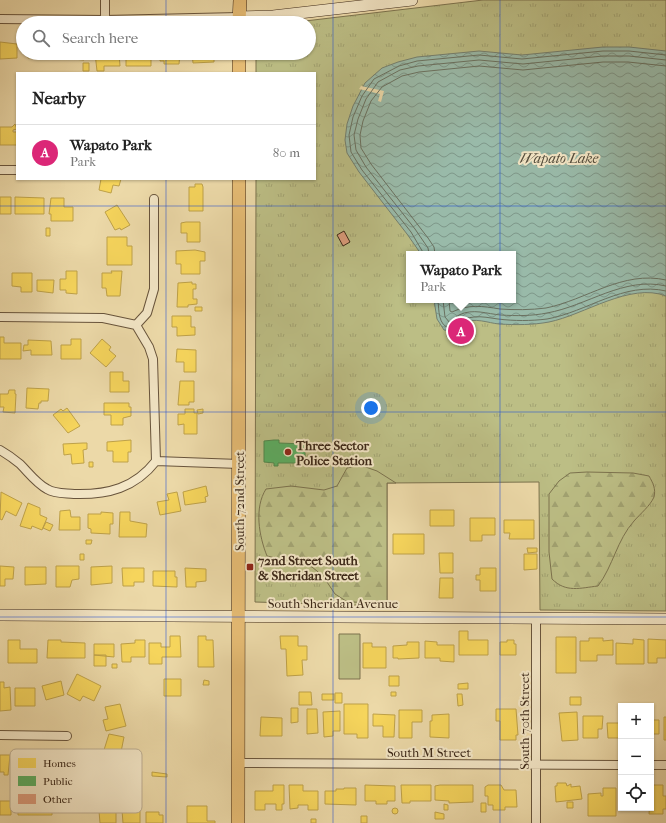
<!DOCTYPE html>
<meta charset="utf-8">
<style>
:root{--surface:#fff;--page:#f6f6f6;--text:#222;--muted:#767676;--line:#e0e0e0;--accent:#db2777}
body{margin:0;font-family:"IM FELL French Canon",serif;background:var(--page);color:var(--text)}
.controls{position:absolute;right:12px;bottom:12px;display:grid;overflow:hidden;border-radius:0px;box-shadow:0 1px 3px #0004}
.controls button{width:36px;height:36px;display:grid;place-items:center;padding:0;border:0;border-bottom:1px solid var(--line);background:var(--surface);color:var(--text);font:20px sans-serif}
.you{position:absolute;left:371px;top:408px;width:14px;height:14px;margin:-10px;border:3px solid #fff;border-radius:50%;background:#1a73e8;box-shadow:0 0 0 6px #1a73e833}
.badge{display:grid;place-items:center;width:26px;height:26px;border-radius:50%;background:var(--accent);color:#fff;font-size:13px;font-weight:700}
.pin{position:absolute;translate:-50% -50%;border:2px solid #fff;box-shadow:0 1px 4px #0006}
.popup{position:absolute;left:406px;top:251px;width:110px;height:52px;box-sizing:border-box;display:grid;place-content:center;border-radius:0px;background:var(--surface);filter:drop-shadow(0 1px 3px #0005);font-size:13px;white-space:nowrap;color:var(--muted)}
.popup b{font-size:15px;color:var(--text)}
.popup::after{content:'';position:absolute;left:50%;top:100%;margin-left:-8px;border:8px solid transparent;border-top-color:var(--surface)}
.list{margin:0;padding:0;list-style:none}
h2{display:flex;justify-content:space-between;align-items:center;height:52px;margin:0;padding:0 16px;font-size:17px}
h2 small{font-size:13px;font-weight:400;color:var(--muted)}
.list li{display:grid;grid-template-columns:26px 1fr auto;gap:12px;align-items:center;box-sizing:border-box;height:56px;padding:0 16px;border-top:1px solid var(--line)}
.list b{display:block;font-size:15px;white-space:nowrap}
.list p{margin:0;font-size:13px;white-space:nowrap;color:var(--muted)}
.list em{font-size:13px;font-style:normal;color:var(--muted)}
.icon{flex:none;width:22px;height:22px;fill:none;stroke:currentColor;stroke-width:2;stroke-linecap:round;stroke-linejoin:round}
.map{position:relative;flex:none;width:666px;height:823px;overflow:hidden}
.search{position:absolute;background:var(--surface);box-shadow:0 1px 3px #0004;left:16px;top:16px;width:300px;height:44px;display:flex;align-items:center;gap:10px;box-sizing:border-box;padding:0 14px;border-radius:22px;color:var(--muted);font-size:15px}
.panel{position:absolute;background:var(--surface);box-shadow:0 1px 3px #0004;left:16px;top:72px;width:300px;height:108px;border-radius:0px}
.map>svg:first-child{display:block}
.grass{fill:url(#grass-tufts);stroke:#7c734e;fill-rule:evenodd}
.forest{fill:url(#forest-firs);stroke:#7c734e}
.pitch{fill:#bcbe85;stroke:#7c734e}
.water{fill:url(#water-waves);stroke:#74806f}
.pier{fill:#ecd9a8}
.homes{fill:#f6d55c;stroke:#bea148}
.public{fill:#5aae61;stroke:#51864b}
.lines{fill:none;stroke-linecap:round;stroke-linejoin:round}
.shore{stroke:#6a7160;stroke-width:1}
.building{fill:#dc9c7c;stroke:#3c2818}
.street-casing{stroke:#68543c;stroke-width:10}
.secondary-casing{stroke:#3c2818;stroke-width:12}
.primary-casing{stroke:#3c2818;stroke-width:14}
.street{stroke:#f3e6c6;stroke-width:8}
.secondary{stroke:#f3e6c6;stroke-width:11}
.primary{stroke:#e6bc74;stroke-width:13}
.grid{fill:none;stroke:#1d4ed8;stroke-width:1;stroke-opacity:0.55}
.poi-dot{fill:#8f2418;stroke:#f3e6c6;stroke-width:1.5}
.labels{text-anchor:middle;stroke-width:4;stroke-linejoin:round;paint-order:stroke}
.poi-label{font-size:13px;font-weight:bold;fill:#3c2818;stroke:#f3e6c6;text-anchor:start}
.street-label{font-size:13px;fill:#3c2818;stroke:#f3e6c6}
.water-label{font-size:14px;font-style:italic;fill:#534c3c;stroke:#f3e6c6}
.key{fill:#f3e6c6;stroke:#bcad92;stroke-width:1}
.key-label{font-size:11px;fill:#3c2818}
</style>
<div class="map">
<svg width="666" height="823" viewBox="0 0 666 823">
<defs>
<pattern id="grass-tufts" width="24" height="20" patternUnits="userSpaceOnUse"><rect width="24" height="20" fill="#bcbe85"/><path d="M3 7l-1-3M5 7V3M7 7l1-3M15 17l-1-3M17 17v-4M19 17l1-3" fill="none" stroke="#a2a372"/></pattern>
<pattern id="forest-firs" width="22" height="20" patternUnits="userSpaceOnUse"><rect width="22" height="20" fill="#bcbe85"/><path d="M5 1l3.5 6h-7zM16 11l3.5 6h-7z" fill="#a2a372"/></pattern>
<pattern id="water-waves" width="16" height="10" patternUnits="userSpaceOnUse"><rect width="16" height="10" fill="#99baa9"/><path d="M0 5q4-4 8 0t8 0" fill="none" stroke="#7e9789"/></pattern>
</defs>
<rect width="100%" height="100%" fill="#ecd9a8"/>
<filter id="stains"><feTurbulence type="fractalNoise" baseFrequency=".005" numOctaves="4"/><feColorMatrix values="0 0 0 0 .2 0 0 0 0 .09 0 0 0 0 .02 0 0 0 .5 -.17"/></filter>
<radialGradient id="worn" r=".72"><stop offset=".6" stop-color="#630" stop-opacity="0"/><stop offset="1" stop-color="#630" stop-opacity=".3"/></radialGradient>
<path class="grass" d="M 483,0 L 666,0 L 666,611 L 540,610 L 539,482 L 387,483 L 387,606 L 255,602 L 256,179 L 315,179 L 315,73 L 256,73 L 256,53 L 309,53 L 309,23 L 288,23 ZM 409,254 L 513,254 L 513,300 L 409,300 Z"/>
<path class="forest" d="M 360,465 L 377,471 L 396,483 L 387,483 L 387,606 L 346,601 L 335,594 L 323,576 L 312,567 L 267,556 C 259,536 254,508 266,489 L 291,486 L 324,490 L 337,486 L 347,468 Z
M 587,472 L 633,473 L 649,476 C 653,483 656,489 654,497 C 650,506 641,513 634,521 C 617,540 613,566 598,586 C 580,588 566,593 552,579 L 549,552 L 549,494 L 559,481 L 570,473 Z"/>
<path class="pitch" d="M 339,634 L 360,634 L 360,679 L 339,679 Z"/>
<path class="water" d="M 603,47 L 629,47 L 666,51 L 666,296 C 630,282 584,315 549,322 C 533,325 516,325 499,324 C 488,323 475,317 463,323 C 460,325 458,329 454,331 L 444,330 L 437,319 L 434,300 L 513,300 L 513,254 L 421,254 L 407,234 L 359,172 L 347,153 L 345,140 L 347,124 L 353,106 L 365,83 L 382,68 L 398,62 L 417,57 L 479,51 L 522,55 Z"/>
<path class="pier" d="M 361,86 L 384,91 L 381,102 L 378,101 L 380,94 L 359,89 Z"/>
<path class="homes" d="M 0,42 L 17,44 L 17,58 L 0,59 Z
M 28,53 L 54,53 L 53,56 L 53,59 L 28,58 Z
M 61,53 L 85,53 L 85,57 L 84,60 L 61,58 Z
M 95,53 L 119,53 L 120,66 L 104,66 L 104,71 L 97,71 Z
M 126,53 L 151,53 L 151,66 L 126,66 Z
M 160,53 L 180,53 L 179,64 L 164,64 L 164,61 L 160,61 Z
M 192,53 L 214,53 L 214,62 L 193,63 Z
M 83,63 L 89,63 L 89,71 L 83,71 Z
M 15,124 L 17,129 L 13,130 L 13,132 L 17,132 L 17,145 L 0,145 L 0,127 L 12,127 Z
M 101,179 L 121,179 L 119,186 L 113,185 L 111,193 L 99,190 Z
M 195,184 L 202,184 L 203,187 L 203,211 L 189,211 L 189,187 L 195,187 Z
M 0,197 L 11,197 L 11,214 L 0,214 Z
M 15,197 L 44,198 L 44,214 L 15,214 Z
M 51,198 L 64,198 L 64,207 L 73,207 L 73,221 L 51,221 L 51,214 L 49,214 Z
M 117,205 L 130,225 L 121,230 L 120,228 L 115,230 L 105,212 Z
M 186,222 L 200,222 L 200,242 L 187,242 L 187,233 L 181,233 L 181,223 Z
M 46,228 L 50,228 L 50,236 L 46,236 Z
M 107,237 L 127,237 L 127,246 L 132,246 L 132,265 L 107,265 Z
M 195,250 L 205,252 L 205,261 L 200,261 L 200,274 L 181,274 L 181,264 L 176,264 L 176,251 Z
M 66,271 L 77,271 L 77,294 L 66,293 L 66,290 L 60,290 L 60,279 L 66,279 Z
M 111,271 L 122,271 L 120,296 L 107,296 L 106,288 L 102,288 L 102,273 L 112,273 Z
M 12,273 L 32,273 L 32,292 L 21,292 L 21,287 L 12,286 Z
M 37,280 L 54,280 L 53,293 L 37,291 Z
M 192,282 L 192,284 L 196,284 L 196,289 L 193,289 L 193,299 L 197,299 L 197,304 L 188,305 L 188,307 L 177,307 L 178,283 Z
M 195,307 L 202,307 L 202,311 L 195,311 Z
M 172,316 L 191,316 L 191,327 L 195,327 L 195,335 L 177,336 L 177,327 L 172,327 Z
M 0,337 L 4,337 L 4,343 L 21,343 L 21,359 L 0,359 Z
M 71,339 L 81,339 L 81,359 L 61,359 L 61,345 L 71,345 Z
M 102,339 L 111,347 L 109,350 L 116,356 L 106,367 L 90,353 Z
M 28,340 L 51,341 L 52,355 L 31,355 L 31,350 L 23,351 L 24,345 L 28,345 Z
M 177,349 L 196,350 L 196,372 L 184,372 L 184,362 L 176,362 Z
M 110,372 L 123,372 L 123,381 L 129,381 L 129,392 L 110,392 Z
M 180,381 L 194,381 L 194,402 L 189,402 L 189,405 L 178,405 Z
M 27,388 L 49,389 L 48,401 L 41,401 L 41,403 L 39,403 L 38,409 L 26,408 Z
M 9,390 L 15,390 L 15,394 L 16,394 L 15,413 L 3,412 L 4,407 L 0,407 L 0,394 L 8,394 Z
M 104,403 L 129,403 L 129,407 L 131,407 L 131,416 L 123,418 L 123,425 L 111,425 L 111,415 L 104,415 Z
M 67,408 L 80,426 L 68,433 L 53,415 L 61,409 L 63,411 Z
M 185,409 L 194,409 L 194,413 L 197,413 L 197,434 L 184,434 L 184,424 L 178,425 L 178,414 L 185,414 Z
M 203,409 L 203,413 L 198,414 L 197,410 Z
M 131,440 L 131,452 L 128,452 L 128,462 L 113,462 L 113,451 L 107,451 L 107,442 Z
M 83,443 L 87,443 L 87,449 L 83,450 L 84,463 L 72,464 L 71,454 L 64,455 L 63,444 Z
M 89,462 L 93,462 L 93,467 L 89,467 Z
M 206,486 L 208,496 L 205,497 L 206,502 L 185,505 L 183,492 Z
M 1,492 L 22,503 L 16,516 L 6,511 L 2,520 L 0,519 Z
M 177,492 L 181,511 L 160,515 L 157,502 L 169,500 L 167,494 Z
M 28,503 L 40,508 L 40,515 L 47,518 L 42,530 L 32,526 L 31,529 L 20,526 Z
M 70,510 L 71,517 L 80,517 L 80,530 L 59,530 L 60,511 Z
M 430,510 L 454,510 L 454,526 L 430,526 Z
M 101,512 L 113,513 L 113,524 L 110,524 L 110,534 L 91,533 L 91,529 L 88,528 L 88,514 L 101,514 Z
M 120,512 L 130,512 L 130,521 L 147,524 L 146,537 L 119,537 Z
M 470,518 L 495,518 L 495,535 L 482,535 L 482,541 L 470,541 Z
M 504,520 L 534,520 L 534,539 L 509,539 L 510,533 L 504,533 Z
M 46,522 L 53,525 L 50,531 L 43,528 Z
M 393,534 L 424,534 L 424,554 L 393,554 Z
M 86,540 L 92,540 L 91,544 L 86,544 Z
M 527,548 L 537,548 L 537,552 L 528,553 Z
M 439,553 L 453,553 L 453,573 L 440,573 Z
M 80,554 L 84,554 L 84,560 L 80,560 Z
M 524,554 L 537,554 L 537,569 L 524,570 Z
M 0,566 L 14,567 L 13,579 L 5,579 L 5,586 L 0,586 Z
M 56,566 L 79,566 L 79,579 L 72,580 L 70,587 L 56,587 Z
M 112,566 L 112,583 L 91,585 L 91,567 Z
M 25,567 L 46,567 L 46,584 L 25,585 Z
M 122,568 L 144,568 L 144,582 L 134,582 L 134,586 L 123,586 Z
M 185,568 L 206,569 L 206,581 L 196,582 L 196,587 L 186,587 Z
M 480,568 L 496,568 L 496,591 L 480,591 L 480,580 L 476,580 L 476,575 L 480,575 Z
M 153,571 L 175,571 L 175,577 L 177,577 L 177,587 L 153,586 Z
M 440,578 L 453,578 L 453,598 L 439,598 Z
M 459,631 L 468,631 L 468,640 L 488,640 L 488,655 L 459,655 Z
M 170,636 L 180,636 L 181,657 L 162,657 L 162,664 L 149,664 L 149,643 L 161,643 L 161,647 L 170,647 Z
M 198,636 L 206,636 L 206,640 L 213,640 L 214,667 L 198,667 Z
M 280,636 L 298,636 L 298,646 L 307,646 L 307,660 L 302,660 L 303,675 L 287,676 L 286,649 L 281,649 Z
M 556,637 L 576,637 L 576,673 L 556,673 Z
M 589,638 L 603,638 L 603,641 L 613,640 L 613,655 L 597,655 L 597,661 L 580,661 L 580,641 L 589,641 Z
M 633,639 L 644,640 L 644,664 L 616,664 L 616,643 L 633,644 Z
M 648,639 L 666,640 L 666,658 L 657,658 L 657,663 L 648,663 Z
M 8,640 L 20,640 L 20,649 L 37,649 L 37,663 L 8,663 Z
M 48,640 L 61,640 L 61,642 L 85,643 L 85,658 L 47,658 Z
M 135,640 L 145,640 L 145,657 L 131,657 L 131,662 L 122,662 L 121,644 L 135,643 Z
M 507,640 L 514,640 L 514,644 L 516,644 L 516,655 L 500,655 L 500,642 L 507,642 Z
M 425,641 L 437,642 L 437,645 L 454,645 L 454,662 L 440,661 L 440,658 L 425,658 Z
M 407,642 L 419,642 L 419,658 L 398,659 L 398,658 L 393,658 L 393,646 L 407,645 Z
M 363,643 L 372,643 L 372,647 L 386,647 L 386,668 L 363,668 Z
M 94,644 L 114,644 L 114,657 L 94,655 Z
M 94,655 L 106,655 L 106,666 L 94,666 Z
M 112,664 L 117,664 L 117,668 L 112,668 Z
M 77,674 L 101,686 L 94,701 L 83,696 L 80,701 L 67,694 Z
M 389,676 L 399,676 L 399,686 L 389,686 Z
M 164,679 L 181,679 L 181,696 L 164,696 Z
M 204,680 L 209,681 L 209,685 L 203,685 Z
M 61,681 L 64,695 L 46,700 L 42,686 Z
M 0,682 L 4,682 L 4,688 L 10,687 L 11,710 L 0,711 Z
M 468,683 L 468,689 L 458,689 L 458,684 Z
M 15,688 L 35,688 L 35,706 L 15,706 Z
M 299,692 L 311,692 L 312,705 L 299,705 Z
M 391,692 L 396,692 L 396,696 L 391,696 Z
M 335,693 L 342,693 L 342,703 L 335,703 Z
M 322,694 L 334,694 L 334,700 L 322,700 Z
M 457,694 L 462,694 L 463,705 L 458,706 Z
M 570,697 L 581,697 L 581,705 L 570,705 Z
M 120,704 L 126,726 L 106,731 L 103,720 L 108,719 L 105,707 Z
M 344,704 L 368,704 L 368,738 L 357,738 L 357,734 L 344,734 Z
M 291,708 L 298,708 L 298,722 L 291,723 Z
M 307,709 L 317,709 L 318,733 L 307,734 Z
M 496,709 L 516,709 L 518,735 L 516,735 L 516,740 L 500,740 L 500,721 L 496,721 Z
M 399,710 L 422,710 L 422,722 L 412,722 L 412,738 L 399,738 Z
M 340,711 L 340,731 L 333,731 L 333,736 L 324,737 L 323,712 Z
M 577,712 L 578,740 L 562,741 L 559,713 Z
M 373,714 L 395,715 L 394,737 L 383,737 L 383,726 L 373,726 Z
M 449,714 L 449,738 L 430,737 L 430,721 L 432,721 L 432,715 Z
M 583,716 L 603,716 L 602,729 L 598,729 L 598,738 L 583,738 Z
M 261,717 L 282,718 L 282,736 L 260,736 Z
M 651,717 L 652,720 L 659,720 L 659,734 L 652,734 L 652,741 Z
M 664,717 L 666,717 L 666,740 L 664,740 Z
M 607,723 L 621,723 L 621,738 L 608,738 Z
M 109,734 L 124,737 L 119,762 L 105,759 L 107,750 L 104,750 Z
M 0,755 L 10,755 L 8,775 L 4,775 L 4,772 L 0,772 Z
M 15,756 L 36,759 L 36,772 L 15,772 Z
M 44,762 L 62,765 L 59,779 L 42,775 Z
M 89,766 L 89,769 L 99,768 L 100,783 L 76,784 L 75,769 L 79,769 L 79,767 Z
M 63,768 L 69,769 L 67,777 L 61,776 Z
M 152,772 L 167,774 L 167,777 L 152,776 Z
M 115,779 L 119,779 L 119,785 L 115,785 Z
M 557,783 L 566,783 L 567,786 L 571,784 L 571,787 L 580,786 L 582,799 L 556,802 L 555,786 L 557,786 Z
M 273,785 L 284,785 L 284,804 L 282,804 L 282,810 L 276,810 L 276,804 L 265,804 L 265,810 L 255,810 L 255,791 L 273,791 Z
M 289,785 L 303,785 L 303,791 L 318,791 L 318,810 L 308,810 L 308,805 L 298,805 L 298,808 L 290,809 Z
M 365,785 L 395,786 L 395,801 L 387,801 L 387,804 L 376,804 L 376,801 L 365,801 Z
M 401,785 L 431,785 L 431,801 L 410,801 L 410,803 L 402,803 Z
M 440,785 L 473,785 L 473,802 L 449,803 L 449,801 L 435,800 L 435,786 Z
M 488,785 L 501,785 L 504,790 L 516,790 L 517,807 L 505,807 L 505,810 L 493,810 L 493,805 L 488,805 L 488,796 L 485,796 L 485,787 Z
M 651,785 L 663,785 L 663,796 L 666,796 L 666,809 L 663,809 L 663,814 L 649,814 Z
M 344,788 L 356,788 L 356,805 L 325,804 L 325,791 L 336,791 L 336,789 L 344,789 Z
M 603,788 L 616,788 L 616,816 L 588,816 L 588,794 L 601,793 L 601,796 L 603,796 Z
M 29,796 L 44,796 L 44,801 L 52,801 L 52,815 L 18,815 L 18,801 L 29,801 Z
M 58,798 L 65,798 L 65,801 L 58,801 Z
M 0,801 L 11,801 L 11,815 L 0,815 Z
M 86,802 L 88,808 L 81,810 L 79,805 Z
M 567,802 L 573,802 L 573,808 L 567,808 Z
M 481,803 L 486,803 L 486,812 L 481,812 Z
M 444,804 L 448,805 L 448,810 L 444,810 Z
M 187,806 L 207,806 L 207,821 L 215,821 L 215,823 L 187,823 Z
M392 811a3 3 0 1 1 6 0a3 3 0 1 1-6 0Z
M 116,810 L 116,823 L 100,823 L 99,811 Z
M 122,810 L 140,810 L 140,823 L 123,823 Z
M 146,812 L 159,812 L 159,815 L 163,815 L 163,823 L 146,823 Z
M 435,812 L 444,814 L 444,819 L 435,819 Z
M 361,816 L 367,816 L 367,823 L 361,823 Z
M 311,819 L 316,819 L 316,823 L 311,823 Z"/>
<path class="public" d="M 274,440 L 279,440 L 279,443 L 305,444 L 305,463 L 278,463 L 278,466 L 274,466 L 274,463 L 264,462 L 264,441 Z"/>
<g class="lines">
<path class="shore" d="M 424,254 L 411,232 L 362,170 L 351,152 L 349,135 L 353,117 L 362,96 L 374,79 L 399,66 L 417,61 L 479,55 L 522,59 L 603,51 L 629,51 L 666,55
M 429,254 L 428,248 L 415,229 L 366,167 L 356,150 L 354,135 L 358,119 L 366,99 L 378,82 L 400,70 L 418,66 L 479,60 L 523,64 L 603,56 L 629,56 L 666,60
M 435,254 L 434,247 L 428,238 L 371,164 L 361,148 L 360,135 L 363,121 L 371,101 L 382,87 L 402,76 L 419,72 L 479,66 L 523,70 L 603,62 L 628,62 L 666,66
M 438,300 C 439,310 438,326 450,328 C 459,326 460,318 474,317 C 482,316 490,318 498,319 C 514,321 531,321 547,319 C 587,312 624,281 666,291
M 443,300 L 445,317 L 450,323 C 453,321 455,317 459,315 C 473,308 487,314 501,315 C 516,316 532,316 547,313 C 587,306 624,276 666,286
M 449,300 L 450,311 L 452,312 C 469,304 482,306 500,309 C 514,310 531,310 546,308 C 586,300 623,270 666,280"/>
</g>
<path class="building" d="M 344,231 L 350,242 L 343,246 L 337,235 Z"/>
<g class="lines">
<g class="street-casing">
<path id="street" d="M 105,0 L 105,20
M 0,19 L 105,20 L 239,17
M 0,170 L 17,170
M 0,317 L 103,318 L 136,325
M 136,325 L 149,347 L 153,359 L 156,461
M 136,325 L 147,313 L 154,289 L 154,199
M 0,450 C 7,454 14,459 20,464 C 29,473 36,483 47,489 C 55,494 65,493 74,494 C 108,495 135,488 156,461
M 156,461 L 239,464
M 536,618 L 536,823
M 0,735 L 67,736
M 238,763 L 621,765
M 651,765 L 666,765"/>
</g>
<g class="secondary-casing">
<path id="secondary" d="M 239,17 L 273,16 L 412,0
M 0,615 L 666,619"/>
</g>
<g class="primary-casing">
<path id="primary" d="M 239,23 L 240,0
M 239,53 L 239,73
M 238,823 L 239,179"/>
</g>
<use href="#street" class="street"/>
<use href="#secondary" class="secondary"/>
<use href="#primary" class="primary"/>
</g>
<path class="grid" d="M 166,0 L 166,23M 333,0 L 333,823M 500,0 L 500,823M 166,53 L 166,73M 166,179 L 166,823M 0,206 L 666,206M 0,412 L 666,412M 0,617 L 666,617"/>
<g class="poi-dot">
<circle cx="288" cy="452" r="4"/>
<rect x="246" y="563" width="8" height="8" rx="2"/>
</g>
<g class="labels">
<g class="poi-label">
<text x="296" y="450">Three Sector<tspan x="296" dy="15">Police Station</tspan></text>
<text x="258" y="565">72nd Street South<tspan x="258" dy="15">&amp; Sheridan Street</tspan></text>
</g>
<g class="street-label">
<text transform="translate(239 501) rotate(-90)" y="5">South 72nd Street</text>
<text x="333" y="608">South Sheridan Avenue</text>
<text transform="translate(524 721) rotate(-90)" y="5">South 70th Street</text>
<text x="429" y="757">South M Street</text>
</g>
<g class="water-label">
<text x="559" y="163">Wapato Lake</text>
</g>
</g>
<rect x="10" y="749" width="132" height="64" rx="6" class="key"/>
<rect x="18" y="758" width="18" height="10" fill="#f6d55c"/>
<rect x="18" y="776" width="18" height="10" fill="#5aae61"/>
<rect x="18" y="794" width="18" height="10" fill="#dc9c7c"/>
<g class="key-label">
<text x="43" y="767">Homes</text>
<text x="43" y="785">Public</text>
<text x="43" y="803">Other</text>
</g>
<rect width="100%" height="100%" filter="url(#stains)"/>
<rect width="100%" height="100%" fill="url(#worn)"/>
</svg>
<div class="controls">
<button>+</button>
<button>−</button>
<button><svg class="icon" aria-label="locate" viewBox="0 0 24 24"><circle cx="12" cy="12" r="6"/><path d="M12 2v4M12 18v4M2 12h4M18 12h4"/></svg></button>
</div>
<div class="you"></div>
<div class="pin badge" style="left:461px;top:331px">A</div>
<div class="popup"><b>Wapato Park</b>Park</div>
<div class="search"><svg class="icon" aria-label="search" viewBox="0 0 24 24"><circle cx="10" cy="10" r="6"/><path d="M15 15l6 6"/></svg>Search here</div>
<section class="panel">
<h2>Nearby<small></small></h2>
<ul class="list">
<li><span class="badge">A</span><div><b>Wapato Park</b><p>Park</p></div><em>80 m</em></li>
</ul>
</section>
</div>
